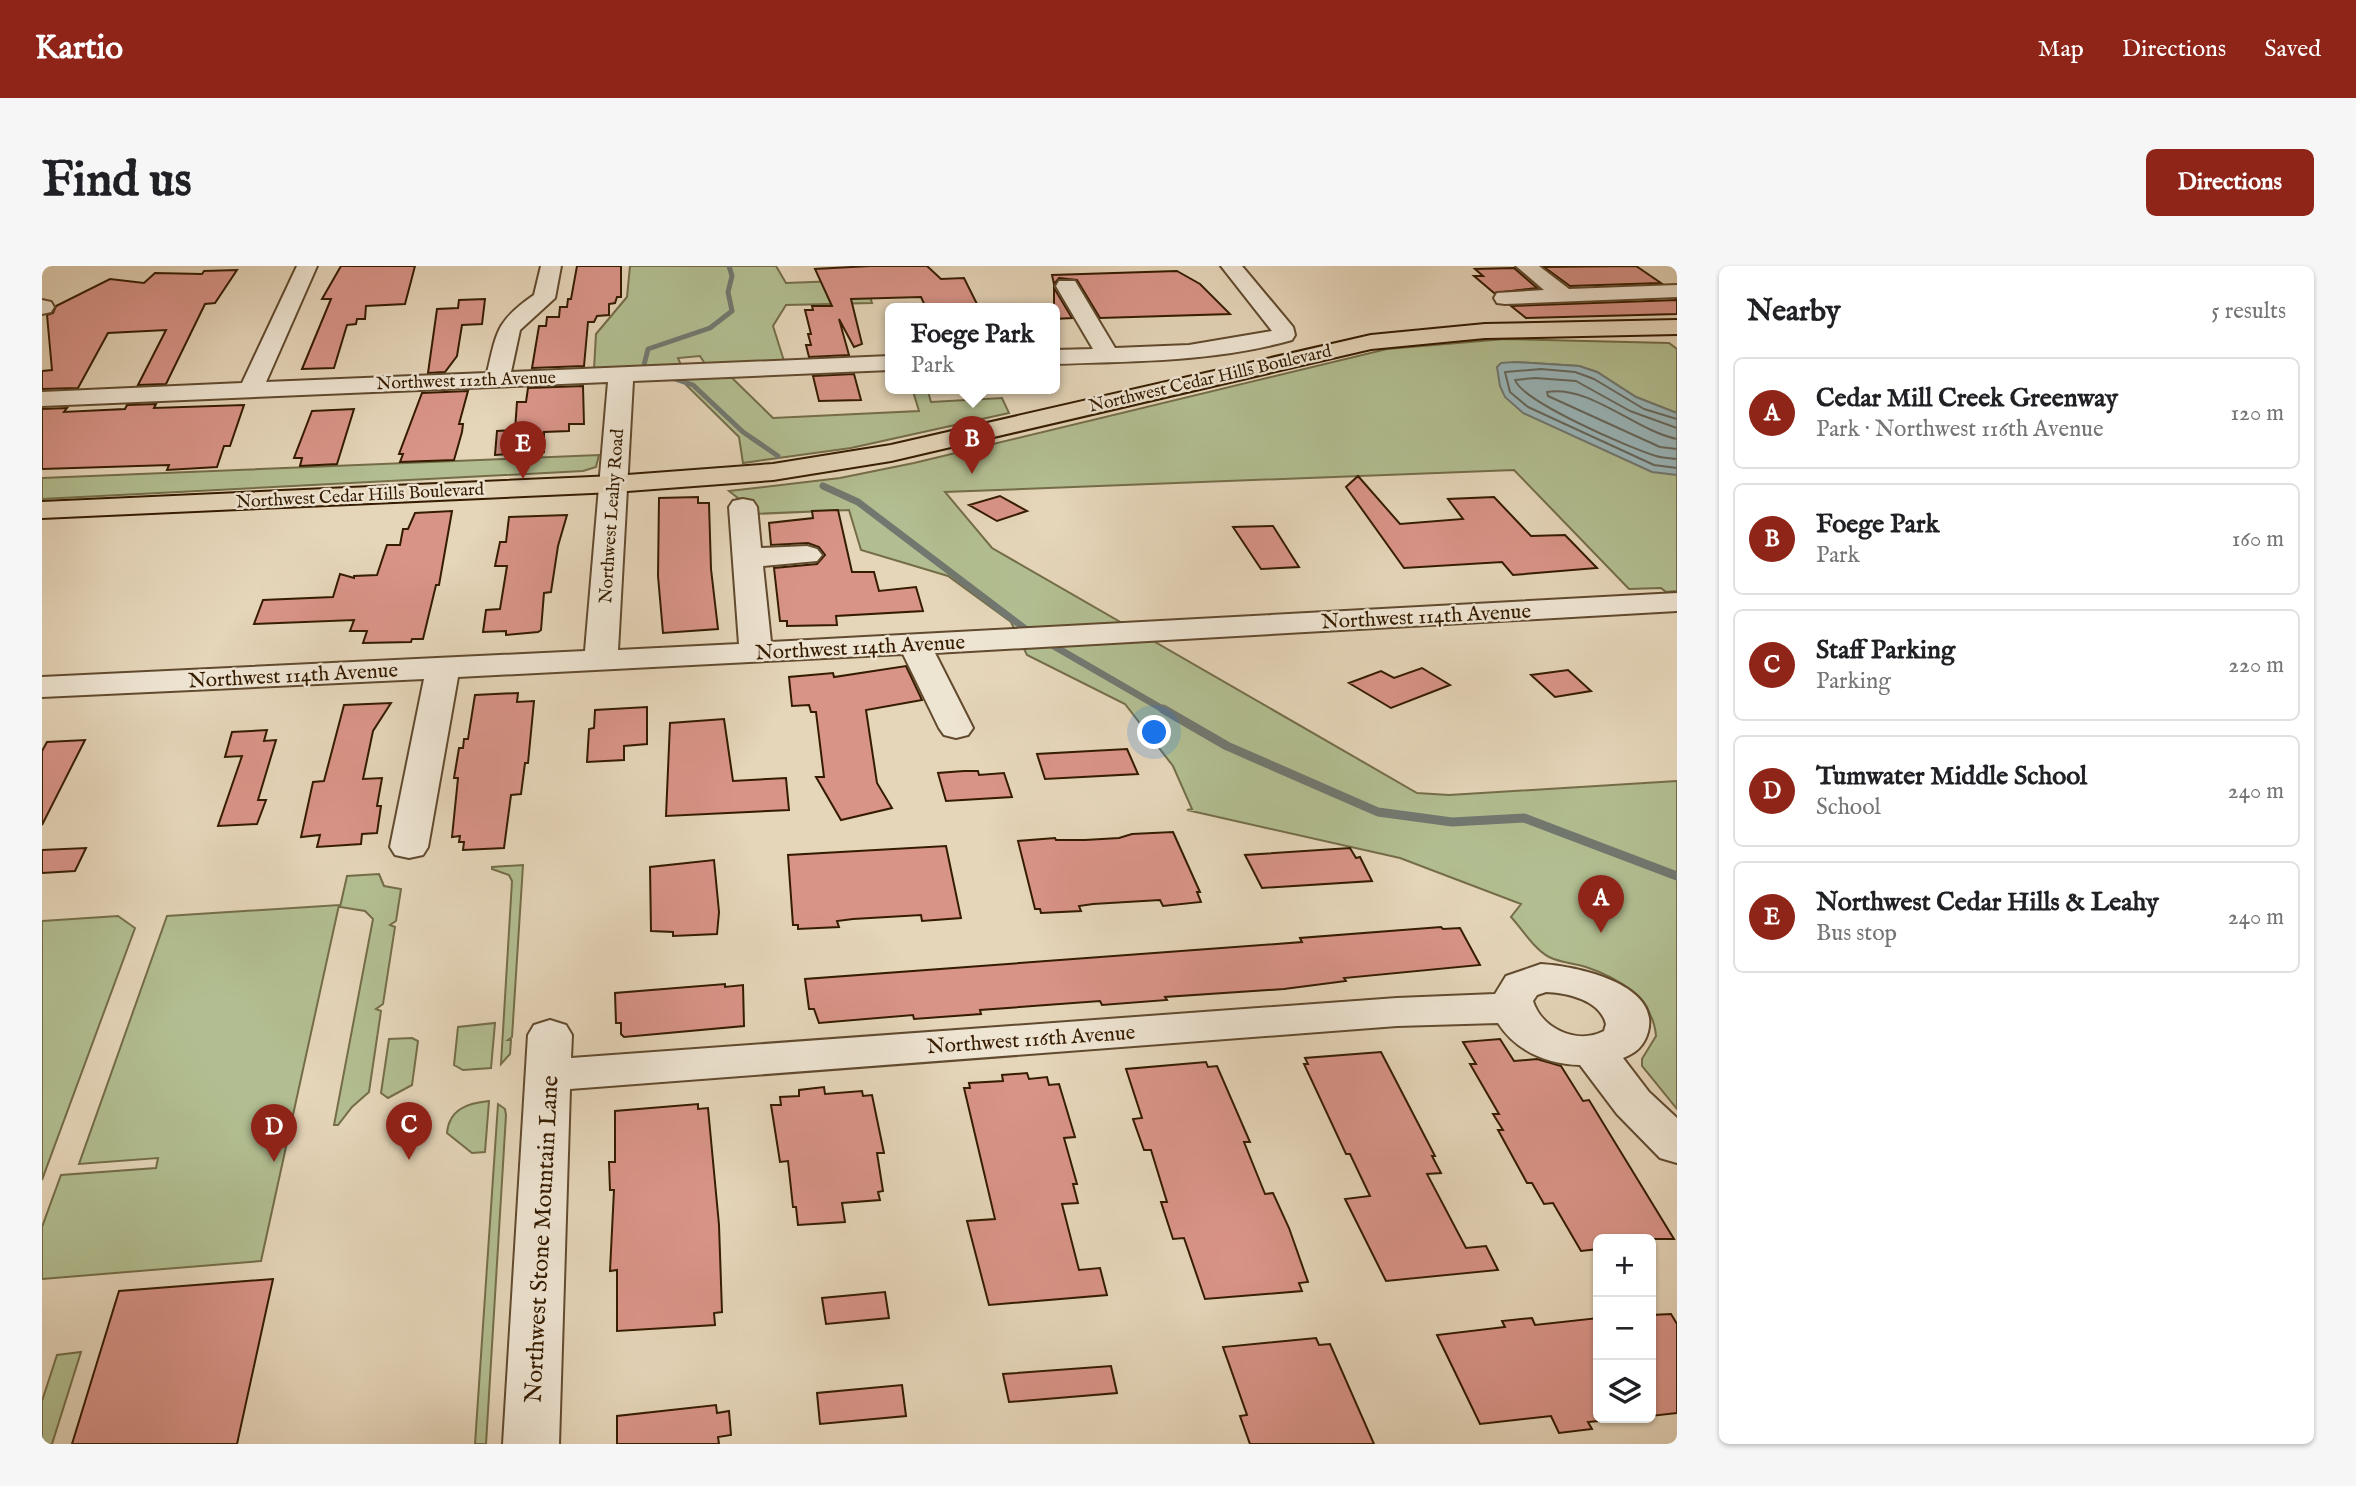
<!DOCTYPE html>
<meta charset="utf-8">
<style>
:root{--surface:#fff;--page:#f6f6f6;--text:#202124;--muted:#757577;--line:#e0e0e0;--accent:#8f2418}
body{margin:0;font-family:"IM FELL English",serif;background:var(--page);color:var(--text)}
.controls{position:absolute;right:21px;bottom:21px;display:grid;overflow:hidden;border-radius:10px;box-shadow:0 2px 5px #0004}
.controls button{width:63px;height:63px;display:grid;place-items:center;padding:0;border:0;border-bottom:2px solid var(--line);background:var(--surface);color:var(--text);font:35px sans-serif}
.you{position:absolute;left:1113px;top:467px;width:24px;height:24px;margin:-18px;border:5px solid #fff;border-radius:50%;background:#1a73e8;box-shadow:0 0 0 10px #1a73e833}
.badge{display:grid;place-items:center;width:46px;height:46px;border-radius:50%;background:var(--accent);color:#fff;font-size:23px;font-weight:700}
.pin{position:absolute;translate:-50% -58px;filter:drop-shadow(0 2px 4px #0008)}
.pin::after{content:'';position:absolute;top:37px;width:24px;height:21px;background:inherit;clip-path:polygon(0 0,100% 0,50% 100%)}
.popup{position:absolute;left:843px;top:37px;width:175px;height:91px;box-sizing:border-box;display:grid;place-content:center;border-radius:10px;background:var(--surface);filter:drop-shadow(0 2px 5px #0005);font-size:23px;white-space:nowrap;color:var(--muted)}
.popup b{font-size:26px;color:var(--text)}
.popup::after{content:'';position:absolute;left:50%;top:100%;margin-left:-14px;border:14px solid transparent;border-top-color:var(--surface)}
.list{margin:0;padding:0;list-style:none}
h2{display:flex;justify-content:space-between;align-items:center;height:91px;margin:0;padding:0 28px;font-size:30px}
h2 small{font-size:23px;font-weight:400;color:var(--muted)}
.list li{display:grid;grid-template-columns:46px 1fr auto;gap:21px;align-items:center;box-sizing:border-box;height:112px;margin:0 14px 14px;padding:0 14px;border:2px solid var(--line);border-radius:10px}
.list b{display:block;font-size:26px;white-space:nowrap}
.list p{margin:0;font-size:23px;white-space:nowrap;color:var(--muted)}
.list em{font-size:23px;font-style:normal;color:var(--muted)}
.icon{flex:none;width:38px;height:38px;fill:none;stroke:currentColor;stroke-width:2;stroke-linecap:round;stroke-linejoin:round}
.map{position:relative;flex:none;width:1635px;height:1178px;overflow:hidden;border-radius:10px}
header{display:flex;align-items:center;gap:42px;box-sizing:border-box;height:98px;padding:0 35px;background:var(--accent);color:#fff}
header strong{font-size:33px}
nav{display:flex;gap:38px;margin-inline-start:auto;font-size:24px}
.intro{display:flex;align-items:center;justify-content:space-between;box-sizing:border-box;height:168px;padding:0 42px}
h1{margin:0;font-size:49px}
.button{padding:18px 32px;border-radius:10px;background:var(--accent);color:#fff;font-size:24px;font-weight:700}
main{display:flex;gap:42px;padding:0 42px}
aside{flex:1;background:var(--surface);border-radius:10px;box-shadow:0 2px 5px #0004}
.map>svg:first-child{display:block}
.green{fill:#b2be91;stroke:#746d48;stroke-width:2}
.water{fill:#9ab6ba;stroke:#727870;stroke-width:2}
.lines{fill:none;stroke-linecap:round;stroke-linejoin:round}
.shore{stroke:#68695d;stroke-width:2}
.stream-far2{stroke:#727870;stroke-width:5}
.stream-far1{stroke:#727870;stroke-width:7}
.stream{stroke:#727870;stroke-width:9}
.building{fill:#d99488;stroke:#351c00;stroke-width:2}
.minor-casing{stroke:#614a2e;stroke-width:4}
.major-casing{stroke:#351c00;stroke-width:4}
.minor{fill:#eee4d2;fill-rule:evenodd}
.major{fill:#e5d5b9;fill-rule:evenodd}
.labels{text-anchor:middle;stroke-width:5;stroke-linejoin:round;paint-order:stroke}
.far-street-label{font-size:18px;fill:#351c00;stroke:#eee4d2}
.street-label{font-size:21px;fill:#351c00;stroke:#eee4d2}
.near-street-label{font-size:24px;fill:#351c00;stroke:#eee4d2}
</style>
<header>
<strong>Kartio</strong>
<nav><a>Map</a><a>Directions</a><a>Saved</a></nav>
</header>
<div class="intro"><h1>Find us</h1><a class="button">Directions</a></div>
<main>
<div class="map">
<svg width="1635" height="1178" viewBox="0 0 1635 1178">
<rect width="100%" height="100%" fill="#e5d5b9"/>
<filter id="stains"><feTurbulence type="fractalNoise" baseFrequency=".00286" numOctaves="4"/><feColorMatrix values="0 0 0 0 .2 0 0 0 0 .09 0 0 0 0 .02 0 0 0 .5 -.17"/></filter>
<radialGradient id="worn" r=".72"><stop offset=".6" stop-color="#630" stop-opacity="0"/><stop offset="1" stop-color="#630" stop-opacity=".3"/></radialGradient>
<path class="green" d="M 588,0 L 734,0 L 744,17 L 823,14 L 830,37 L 744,39 L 731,60 L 742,95 L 663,98 L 658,90 L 636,92 L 639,99 L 552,103 L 554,68 L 585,31 Z
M 1463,73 L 1627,77 L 1635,83 L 1635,147 L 1594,131 L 1555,106 L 1537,100 L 1472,96 L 1635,181 L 1635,325 L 1624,326 L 1619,322 L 1587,323 L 1472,204 L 903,226 L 950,282 L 1375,527 L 1407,529 L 1635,515 L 1635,843 L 1600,800 L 1600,793 L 1614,770 C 1611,733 1577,712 1544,701 C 1532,697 1519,697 1507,691 C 1492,683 1481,664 1469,651 L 1479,638 L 1358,592 L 1145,544 L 1150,543 L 1131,500 L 1083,438 L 985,389 L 969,356 L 906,310 L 819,284 L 807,244 L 711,248 L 710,236 L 696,232 L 687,225 L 798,212 L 872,197 L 1345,83 Z
M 685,107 L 731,152 L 877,145 L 870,122 L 885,122 L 889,136 L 960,132 L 967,147 L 809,182 L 701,197 L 697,171 L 634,109 Z
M 557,189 L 554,201 L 541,205 L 0,233 L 0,212 Z
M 481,599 L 470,771 L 466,774 L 469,774 L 468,788 L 459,798 L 470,615 L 467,609 L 450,603 L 450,601 Z
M 337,608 L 342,620 L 359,623 L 354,655 L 348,659 L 353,661 L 341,738 L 334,743 L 339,745 L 327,826 L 310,841 L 296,859 L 292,859 L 331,653 L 323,645 L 298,641 L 305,610 Z
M 297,639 L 219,995 L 0,1013 L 0,961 L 19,909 L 114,902 L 116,892 L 37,898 L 125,650 Z
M 76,650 L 93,662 L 0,914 L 0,655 Z
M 453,757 L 449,802 L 421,804 L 412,799 L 416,761 Z
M 370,772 L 376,775 L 370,819 L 346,832 L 339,827 L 347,773 Z
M 447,835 L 443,886 L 430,887 L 405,867 C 407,843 426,837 447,835 Z
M 456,838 L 463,843 L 464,849 L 444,1178 L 433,1178 Z
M 39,1086 L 10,1178 L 0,1178 L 0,1135 L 15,1089 Z"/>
<path class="water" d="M 1472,96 L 1537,100 L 1555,106 L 1594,131 L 1635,147 L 1635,209 L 1610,206 L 1481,147 L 1463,131 L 1458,120 L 1455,101 L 1459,97 Z"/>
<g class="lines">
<path class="shore" d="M 1635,153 L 1602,143 L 1552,113 L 1533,106 L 1499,103 L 1463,106 L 1468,126 L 1486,141 L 1612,199 L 1635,202
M 1635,162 L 1588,145 L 1534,115 L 1493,112 L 1473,114 C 1481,136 1588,182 1614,190 C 1620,192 1628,192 1635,193
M 1635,173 C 1592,164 1548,119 1505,126 L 1506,130 L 1618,181 L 1635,183"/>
<path class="stream-far2" d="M 601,103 L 606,83 L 668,62 L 690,45 L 686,26 L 690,10 L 687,0
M 624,110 L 651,119 L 701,166 L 736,190"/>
<path class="stream-far1" d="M 781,220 L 816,236 L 986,365
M 1010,379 L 1124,445"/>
<path class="stream" d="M 1121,443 L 1185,480 L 1336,546 L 1410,556 L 1482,552 L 1635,610"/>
</g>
<path class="building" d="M 299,0 L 373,0 L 363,38 L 324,40 L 323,53 L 315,53 L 314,58 L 305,59 L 292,102 L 260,103 L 289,33 L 280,33 Z
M 535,0 L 579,0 L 579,31 L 575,31 L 573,37 L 567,38 L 567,49 L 555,50 L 552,56 L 546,56 L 542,100 L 490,102 L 497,60 L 504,60 L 505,51 L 517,51 L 518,41 L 525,41 L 526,33 L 529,33 Z
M 828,0 L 885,0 L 899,13 L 922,12 L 937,42 L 884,42 L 879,31 L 809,33 L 820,78 L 812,81 L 797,53 L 807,89 L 767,91 L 764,79 L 769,79 L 766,68 L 769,68 L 763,44 L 771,44 L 770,40 L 790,40 L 773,3 Z
M 1594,0 L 1619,17 L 1528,20 L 1502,1 Z
M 1472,2 L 1495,22 L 1452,27 L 1432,10 L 1441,10 L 1433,3 Z
M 195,4 L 173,37 L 163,38 L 124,118 L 96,119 L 124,64 L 66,67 L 36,122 L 0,123 L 0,105 L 10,104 L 5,49 L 11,47 L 14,40 L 68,13 L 102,17 L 113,7 L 160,8 L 162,5 Z
M 1135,5 L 1158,18 L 1188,48 L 1058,52 L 1035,14 L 1017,12 L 1012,18 L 1010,9 Z
M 1012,22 L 1030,52 L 1012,53 Z
M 443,33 L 440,58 L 420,59 L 415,90 L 403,106 L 386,107 L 395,43 L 416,42 L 417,34 Z
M 1635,34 L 1635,48 L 1484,52 L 1469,40 Z
M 812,108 L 819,134 L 777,135 L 771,110 Z
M 541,120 L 542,158 L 527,158 L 527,165 L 502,166 L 502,186 L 453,189 L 455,165 L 473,164 L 475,136 L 484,136 L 486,122 Z
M 426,125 L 417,158 L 421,158 L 420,166 L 412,194 L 358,196 L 361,188 L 357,188 L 380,127 Z
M 114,138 L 112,142 L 202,139 L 188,180 L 182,180 L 175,201 L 125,204 L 127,199 L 0,203 L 0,143 L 25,142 L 22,146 L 83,143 L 85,139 Z
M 312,143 L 295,198 L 258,200 L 260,192 L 252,192 L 270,145 Z
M 1316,210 L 1358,258 L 1421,253 L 1406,233 L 1452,231 L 1489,270 L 1523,269 L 1555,302 L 1471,309 L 1460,296 L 1362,302 L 1304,221 Z
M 958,230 L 985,245 L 955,255 L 927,239 Z
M 656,231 L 656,237 L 667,237 L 669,303 L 676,363 L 621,367 L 616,310 L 617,232 Z
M 796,244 L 810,306 L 832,306 L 837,325 L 874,321 L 881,345 L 794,350 L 795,359 L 745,360 L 745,355 L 738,355 L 732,302 L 775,298 L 783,289 L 777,281 L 766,277 L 729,279 L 727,257 L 771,252 L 770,245 Z
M 410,245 L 397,319 L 394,319 L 381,373 L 370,373 L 369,376 L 321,377 L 325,365 L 308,365 L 312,354 L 212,358 L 221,334 L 291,331 L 298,308 L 312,312 L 312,310 L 335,309 L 345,279 L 358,279 L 361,263 L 366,263 L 373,247 Z
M 525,249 L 516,280 L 509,326 L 502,327 L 499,364 L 496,366 L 464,369 L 464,365 L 441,366 L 444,344 L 458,343 L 465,300 L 453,300 L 458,276 L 464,276 L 467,251 Z
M 1231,260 L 1257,301 L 1219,303 L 1191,261 Z
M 864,400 L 880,434 L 824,444 L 835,517 L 850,542 L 799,554 L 774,511 L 782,511 L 774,446 L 769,446 L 767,439 L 750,440 L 747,411 L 791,407 L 792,411 Z
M 1380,402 L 1408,419 L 1349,442 L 1307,417 L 1339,405 L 1352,412 Z
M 1526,404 L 1549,425 L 1513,431 L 1489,409 Z
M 476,427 L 475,436 L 492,435 L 486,497 L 483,497 L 479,528 L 469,529 L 462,582 L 421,584 L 422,576 L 417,576 L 418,570 L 410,571 L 416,512 L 412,512 L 417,482 L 421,482 L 422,473 L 426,473 L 433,429 Z
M 349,437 L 331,465 L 321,513 L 340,512 L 335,540 L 339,540 L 335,567 L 320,568 L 319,578 L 275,581 L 278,569 L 259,571 L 271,516 L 282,515 L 302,439 Z
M 605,441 L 605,478 L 582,480 L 582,494 L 545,496 L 547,463 L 552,462 L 553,444 Z
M 682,453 L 691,515 L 744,512 L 747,544 L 624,550 L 628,457 Z
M 225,464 L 222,475 L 234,474 L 216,534 L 224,534 L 215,558 L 176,560 L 200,490 L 183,491 L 190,466 Z
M 43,474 L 0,559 L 0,485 L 5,476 Z
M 1085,483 L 1096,508 L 1003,513 L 995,488 Z
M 922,505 L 936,505 L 937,509 L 962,507 L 970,531 L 904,535 L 896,507 Z
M 1131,566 L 1158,626 L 1155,626 L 1159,636 L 1121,640 L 1118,634 L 1051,638 L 1037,640 L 1039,645 L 999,647 L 998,643 L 993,643 L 976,575 L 1013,572 L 1014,574 L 1043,574 L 1077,572 L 1090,568 Z
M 904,580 L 919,652 L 880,655 L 879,649 L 811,653 L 795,655 L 797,661 L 756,663 L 756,659 L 751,659 L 746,589 Z
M 44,582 L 33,605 L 0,607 L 0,584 Z
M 1308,582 L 1314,592 L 1318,591 L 1330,615 L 1220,622 L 1203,589 Z
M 672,594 L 677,646 L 675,668 L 631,670 L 631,666 L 609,665 L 608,601 Z
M 1399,661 L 1401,663 L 1418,662 L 1438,699 L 1302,712 L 1304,715 L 1242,723 L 1123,731 L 1125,734 L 1060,739 L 1058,735 L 938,744 L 939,748 L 926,749 L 872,753 L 871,749 L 777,757 L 772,743 L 767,743 L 763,713 L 1260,676 L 1258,672 Z
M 683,718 L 683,721 L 701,719 L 702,760 L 582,771 L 579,768 L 579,757 L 574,757 L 573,727 Z
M 1458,773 L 1472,795 L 1495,793 L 1519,800 L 1541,835 L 1547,834 L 1632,973 L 1556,973 L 1556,983 L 1539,985 L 1511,937 L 1502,938 L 1490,917 L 1485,917 L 1456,864 L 1461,864 L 1451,848 L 1457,848 L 1428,798 L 1434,798 L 1421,776 Z
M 1339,786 L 1393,890 L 1390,890 L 1399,907 L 1385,908 L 1424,982 L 1444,980 L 1456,1004 L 1344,1015 L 1303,933 L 1328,930 L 1308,888 L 1304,888 L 1262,798 L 1266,798 L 1263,792 Z
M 1164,796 L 1166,801 L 1175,800 L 1208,876 L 1202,876 L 1223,928 L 1231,927 L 1247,962 L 1266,1016 L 1257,1017 L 1260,1025 L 1163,1033 L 1142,972 L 1131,973 L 1119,936 L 1125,936 L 1109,884 L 1102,884 L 1091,853 L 1100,852 L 1084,803 Z
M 985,807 L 987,813 L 1005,811 L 1007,819 L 1017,818 L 1033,871 L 1022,872 L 1035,918 L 1031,918 L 1036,937 L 1020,938 L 1037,1004 L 1058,1002 L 1065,1029 L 947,1039 L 925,955 L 953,953 L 922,822 L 928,822 L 927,817 L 961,815 L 960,809 Z
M 782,821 L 783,828 L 820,825 L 821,830 L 830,829 L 842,887 L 835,887 L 841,925 L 836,926 L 838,934 L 800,937 L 803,956 L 756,959 L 754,941 L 751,941 L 746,895 L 738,896 L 729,839 L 739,839 L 738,831 L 757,830 L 757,824 Z
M 656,838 L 656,843 L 666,842 L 677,959 L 680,1046 L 672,1047 L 673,1059 L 575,1065 L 575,1004 L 568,1005 L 572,924 L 568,924 L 567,896 L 573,896 L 573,845 Z
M 231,1013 L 195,1178 L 30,1178 L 77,1025 Z
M 843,1026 L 847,1052 L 784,1058 L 780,1032 Z
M 1629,1048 L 1635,1058 L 1635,1147 L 1609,1150 L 1609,1049 Z
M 1490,1052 L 1493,1059 L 1556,1052 L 1556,1155 L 1546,1156 L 1550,1163 L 1517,1167 L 1509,1150 L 1438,1158 L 1395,1069 L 1463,1061 L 1460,1055 Z
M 1274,1072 L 1277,1079 L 1288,1078 L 1332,1178 L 1208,1178 L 1198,1150 L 1205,1149 L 1181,1081 Z
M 1069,1100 L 1075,1127 L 967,1136 L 961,1108 Z
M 860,1119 L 864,1150 L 778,1158 L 775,1127 Z
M 674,1139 L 675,1147 L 687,1145 L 689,1169 L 676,1171 L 677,1178 L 575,1178 L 575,1150 Z"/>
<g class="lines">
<g class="minor-casing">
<path id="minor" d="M 255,0 L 275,0 L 224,116 L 445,107 C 455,64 455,55 492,29 L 499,0 L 519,0 L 513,32 L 478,64 L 469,106 L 848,90 L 848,104 L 591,115 L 576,384 L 697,378 L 687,241 L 691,235 L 701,233 L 711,235 L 715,241 L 719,282 L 765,280 L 775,283 L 780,289 L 775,295 L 721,300 L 729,376 L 1635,327 L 1635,345 L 893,387 L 931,462 L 926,469 L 914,472 L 902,469 L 897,462 L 861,388 L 416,411 L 386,581 L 381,589 L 367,592 L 353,589 L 348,581 L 382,413 L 0,431 L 0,411 L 543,385 L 566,116 L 0,140 L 0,126 L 200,117 Z
M 1179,0 L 1200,0 L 1251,61 L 1253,69 L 1250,74 C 1172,96 1092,95 1012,98 L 1012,84 L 1051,83 L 1014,20 L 1017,15 L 1033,15 L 1073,82 L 1147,79 L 1230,65 Z
M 1474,0 L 1497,0 L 1527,23 L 1635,19 L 1635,31 L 1463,38 L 1455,37 L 1452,32 L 1455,27 L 1502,24 Z
M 0,34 L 9,36 L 12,41 L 9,46 L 0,48 Z
M 1499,698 C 1532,700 1619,717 1606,766 C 1602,780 1594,787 1581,792 L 1607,826 L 1635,852 L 1635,897 L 1618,892 L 1575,848 L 1538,799 C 1505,798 1474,785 1456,757 L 1355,760 L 528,823 L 517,1178 L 461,1178 L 486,769 L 492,759 L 508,754 L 524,759 L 530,769 L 529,792 L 1355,732 L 1453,728 L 1464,710 ZM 1504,726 C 1526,727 1558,734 1564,758 L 1562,765 C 1535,779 1500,763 1491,735 L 1495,729 Z"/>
</g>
<g class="major-casing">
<path id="major" d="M 1635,54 L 1635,68 L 1443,72 L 1329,83 L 849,195 L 731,214 L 572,226 L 0,252 L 0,236 L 572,210 L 731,198 L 849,179 L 1329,69 L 1443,58 Z"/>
</g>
<use href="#minor" class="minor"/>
<use href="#major" class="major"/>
</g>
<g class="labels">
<g class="far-street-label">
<text transform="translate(1168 112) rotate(-13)" y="6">Northwest Cedar Hills Boulevard</text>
<text transform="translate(424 114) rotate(-2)" y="6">Northwest 112th Avenue</text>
<text transform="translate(318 229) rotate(-3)" y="6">Northwest Cedar Hills Boulevard</text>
<text transform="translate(569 250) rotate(-86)" y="6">Northwest Leahy Road</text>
</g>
<g class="street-label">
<text transform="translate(1384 350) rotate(-3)" y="7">Northwest 114th Avenue</text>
<text transform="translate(818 381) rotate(-3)" y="7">Northwest 114th Avenue</text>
<text transform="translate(251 409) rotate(-3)" y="7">Northwest 114th Avenue</text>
<text transform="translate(989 773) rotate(-4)" y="7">Northwest 116th Avenue</text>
</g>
<g class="near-street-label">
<text transform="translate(499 973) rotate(-87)" y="8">Northwest Stone Mountain Lane</text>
</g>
</g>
<rect width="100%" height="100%" filter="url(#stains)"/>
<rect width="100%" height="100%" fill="url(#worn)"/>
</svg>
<div class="controls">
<button>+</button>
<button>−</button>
<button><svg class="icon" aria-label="layers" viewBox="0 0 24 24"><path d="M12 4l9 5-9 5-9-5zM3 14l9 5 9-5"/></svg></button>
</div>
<div class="you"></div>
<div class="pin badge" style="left:1559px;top:667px">A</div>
<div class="pin badge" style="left:930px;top:208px">B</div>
<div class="popup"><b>Foege Park</b>Park</div>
<div class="pin badge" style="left:367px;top:894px">C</div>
<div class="pin badge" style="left:232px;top:896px">D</div>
<div class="pin badge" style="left:481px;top:213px">E</div>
</div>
<aside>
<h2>Nearby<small>5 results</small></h2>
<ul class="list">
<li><span class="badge">A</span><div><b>Cedar Mill Creek Greenway</b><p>Park · Northwest 116th Avenue</p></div><em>120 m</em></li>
<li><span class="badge">B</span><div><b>Foege Park</b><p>Park</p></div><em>160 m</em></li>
<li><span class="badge">C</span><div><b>Staff Parking</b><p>Parking</p></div><em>220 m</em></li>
<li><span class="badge">D</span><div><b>Tumwater Middle School</b><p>School</p></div><em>240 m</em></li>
<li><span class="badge">E</span><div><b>Northwest Cedar Hills &amp; Leahy</b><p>Bus stop</p></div><em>240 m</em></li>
</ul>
</aside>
</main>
